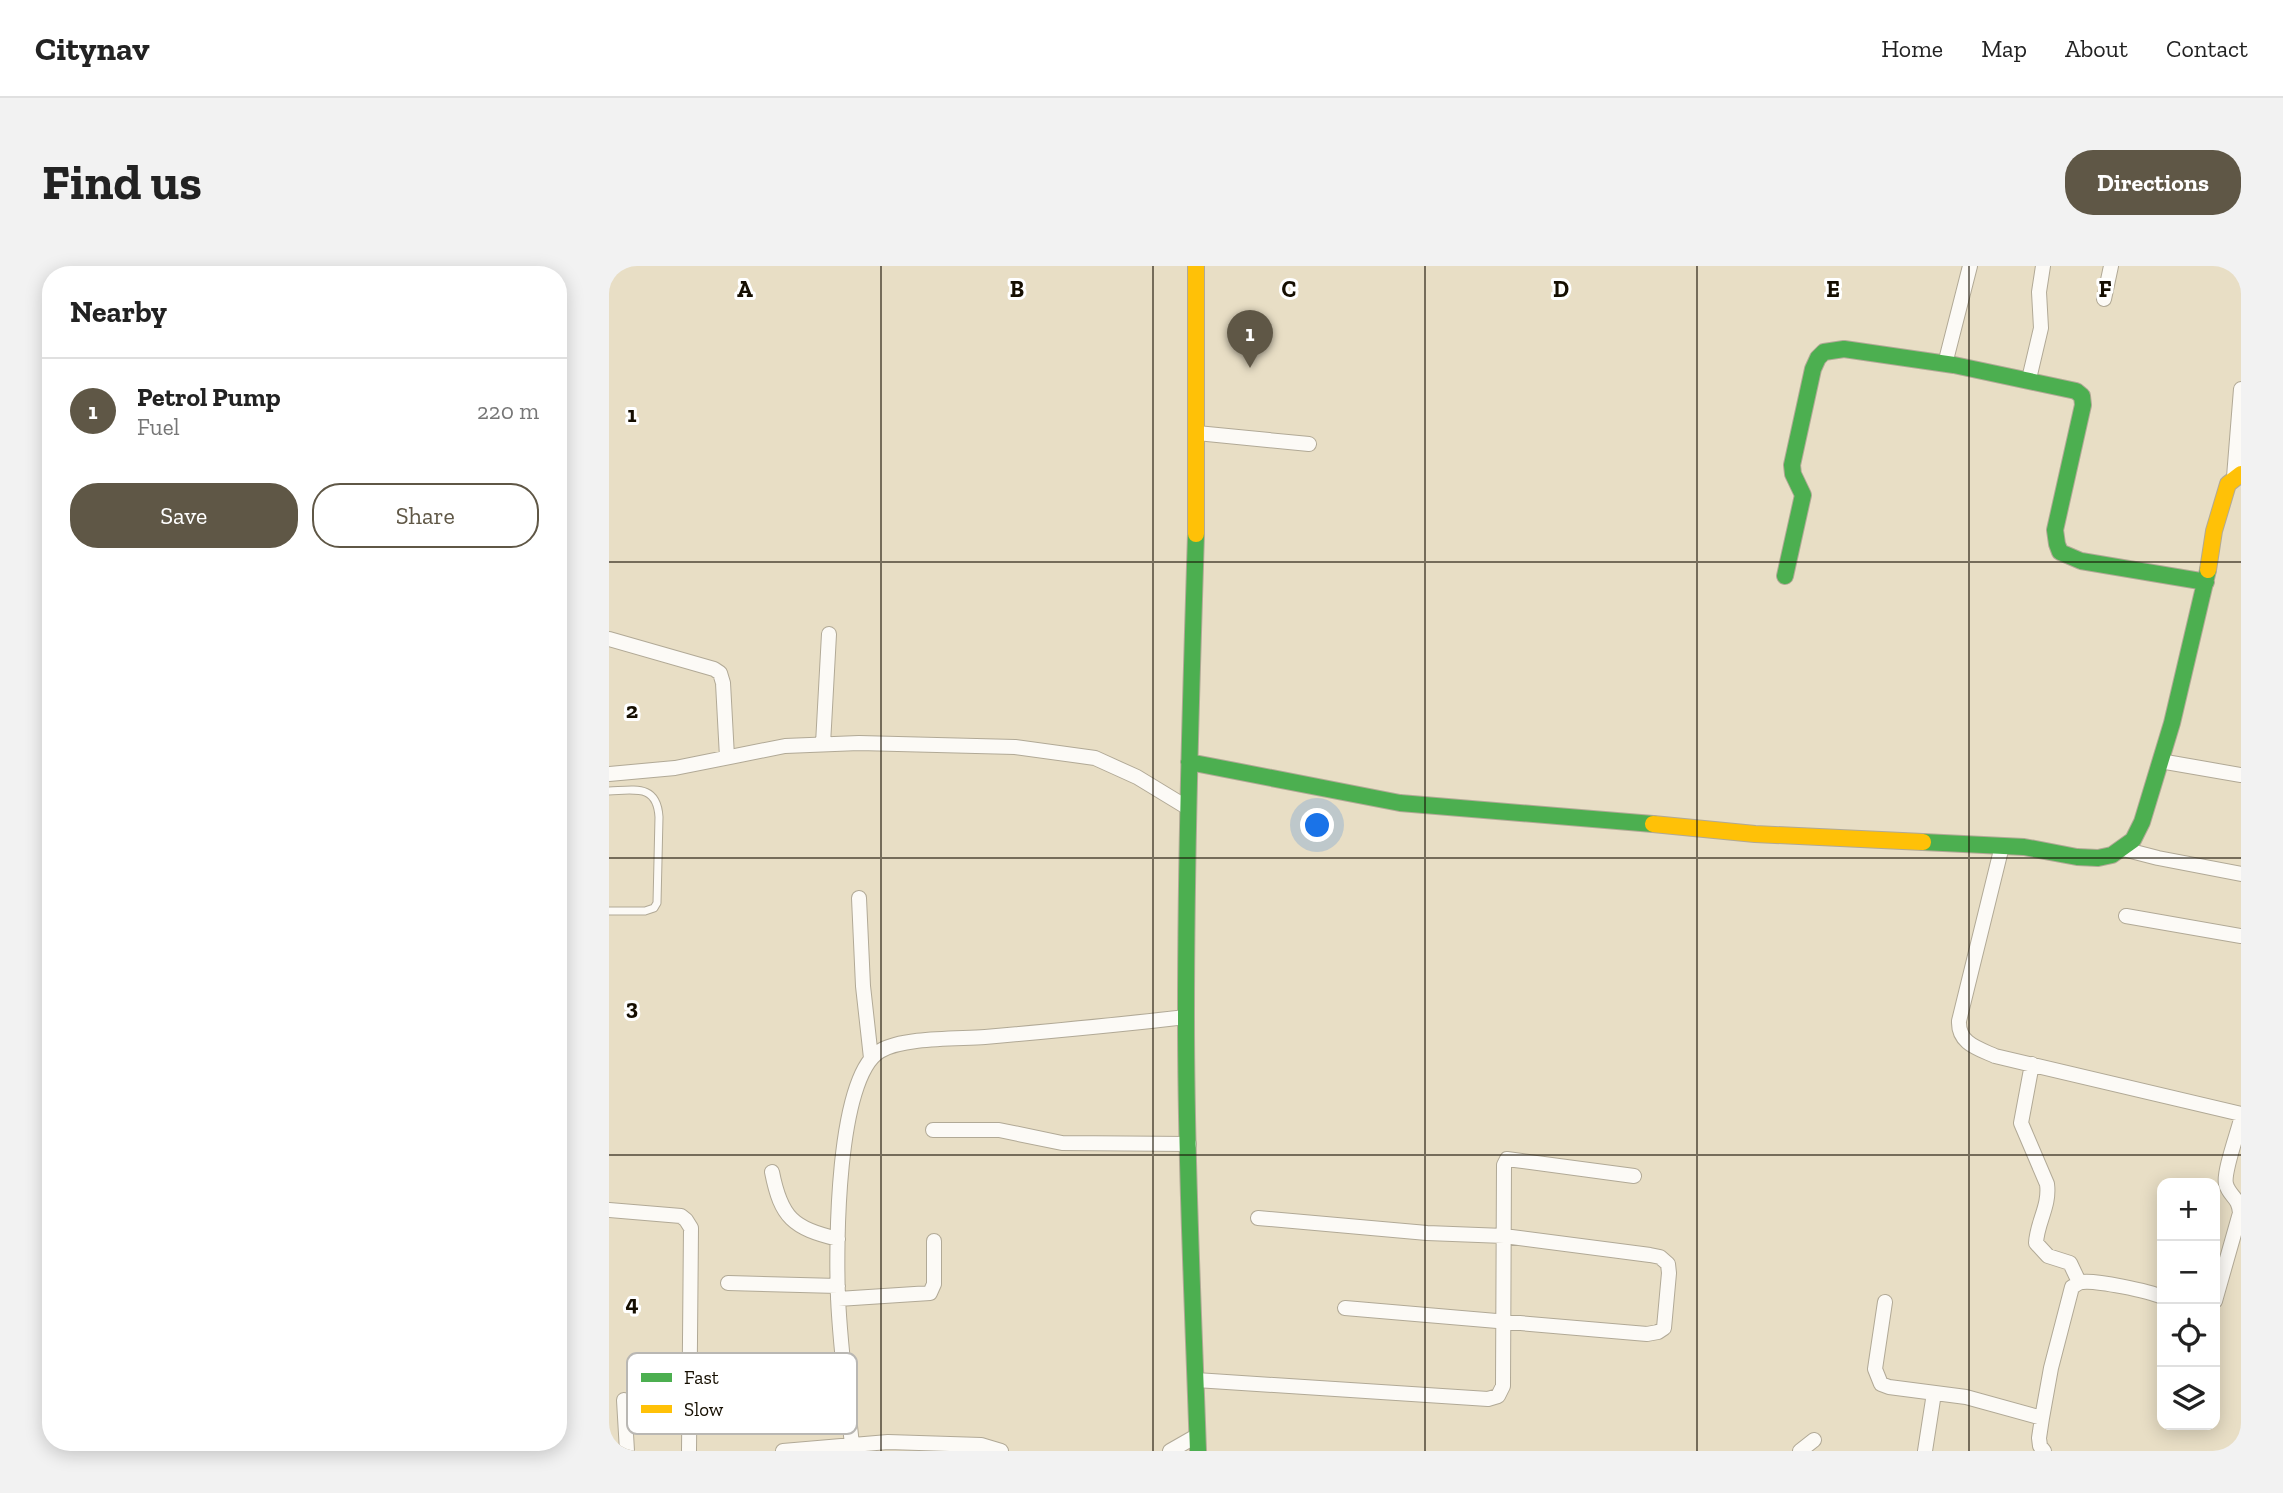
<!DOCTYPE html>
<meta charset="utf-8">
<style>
:root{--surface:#fff;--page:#f2f2f2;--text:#222;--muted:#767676;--line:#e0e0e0;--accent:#5f5746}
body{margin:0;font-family:"Zilla Slab",serif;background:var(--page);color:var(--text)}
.controls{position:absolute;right:21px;bottom:21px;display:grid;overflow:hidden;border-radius:14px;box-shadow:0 4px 18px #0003}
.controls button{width:63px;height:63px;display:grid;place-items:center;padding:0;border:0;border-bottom:2px solid var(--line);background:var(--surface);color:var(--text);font:35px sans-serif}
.you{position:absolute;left:709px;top:560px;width:24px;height:24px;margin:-18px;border:5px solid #fff;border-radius:50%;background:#1a73e8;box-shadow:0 0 0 10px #1a73e833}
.badge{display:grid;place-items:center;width:46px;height:46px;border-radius:50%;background:var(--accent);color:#fff;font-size:23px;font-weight:700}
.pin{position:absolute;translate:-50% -58px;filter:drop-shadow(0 2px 4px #0008)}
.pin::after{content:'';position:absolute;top:37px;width:24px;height:21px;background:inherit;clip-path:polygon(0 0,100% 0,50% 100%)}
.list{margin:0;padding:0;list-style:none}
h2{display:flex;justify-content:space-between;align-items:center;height:91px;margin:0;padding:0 28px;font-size:30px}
h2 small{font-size:23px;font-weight:400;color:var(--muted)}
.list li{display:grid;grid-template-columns:46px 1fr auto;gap:21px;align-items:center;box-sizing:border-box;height:105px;padding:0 28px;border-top:2px solid var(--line)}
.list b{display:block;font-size:26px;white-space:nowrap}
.list p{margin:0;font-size:23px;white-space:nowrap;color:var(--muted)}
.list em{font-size:23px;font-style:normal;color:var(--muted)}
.actions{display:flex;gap:14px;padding:21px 28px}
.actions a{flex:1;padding:16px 0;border:2px solid var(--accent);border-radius:28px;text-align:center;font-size:24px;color:var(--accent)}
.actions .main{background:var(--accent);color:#fff}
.icon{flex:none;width:38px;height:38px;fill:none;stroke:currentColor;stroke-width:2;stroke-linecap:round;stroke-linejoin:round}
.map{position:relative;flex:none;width:1632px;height:1185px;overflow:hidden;border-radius:28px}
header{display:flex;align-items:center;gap:42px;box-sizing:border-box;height:98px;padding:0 35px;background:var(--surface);border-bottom:2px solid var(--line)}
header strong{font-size:33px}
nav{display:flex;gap:38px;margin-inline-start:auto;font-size:24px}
.intro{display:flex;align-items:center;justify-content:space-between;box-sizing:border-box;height:168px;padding:0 42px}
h1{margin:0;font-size:49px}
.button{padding:18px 32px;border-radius:28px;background:var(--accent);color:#fff;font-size:24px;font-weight:700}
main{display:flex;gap:42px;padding:0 42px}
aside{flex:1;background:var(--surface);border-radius:28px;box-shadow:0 4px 18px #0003}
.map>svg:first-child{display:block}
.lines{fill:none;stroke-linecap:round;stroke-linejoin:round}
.lane-casing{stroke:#b1a996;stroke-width:9}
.street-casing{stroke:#b1a996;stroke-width:16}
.fast-casing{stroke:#b1a996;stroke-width:18}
.slow-casing{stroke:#b1a996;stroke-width:18}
.lane{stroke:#fcfaf6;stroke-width:7}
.street{stroke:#fcfaf6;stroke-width:14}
.fast{stroke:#4caf50;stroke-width:16}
.slow{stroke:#ffc107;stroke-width:16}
.grid{fill:none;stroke:#150e01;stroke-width:2;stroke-opacity:0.55}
.key{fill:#fff;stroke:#b9b7b3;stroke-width:2}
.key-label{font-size:19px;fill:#150e01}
.grid-label{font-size:23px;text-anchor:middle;font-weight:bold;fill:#150e01;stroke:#fff;stroke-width:6;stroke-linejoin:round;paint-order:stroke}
</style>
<header>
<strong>Citynav</strong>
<nav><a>Home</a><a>Map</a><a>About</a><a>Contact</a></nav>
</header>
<div class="intro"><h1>Find us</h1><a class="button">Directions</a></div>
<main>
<aside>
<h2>Nearby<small></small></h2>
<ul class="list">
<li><span class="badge">1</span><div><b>Petrol Pump</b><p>Fuel</p></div><em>220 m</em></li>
</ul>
<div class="actions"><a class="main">Save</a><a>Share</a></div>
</aside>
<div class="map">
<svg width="1632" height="1185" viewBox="0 0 1632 1185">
<rect width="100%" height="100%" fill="#e8dec5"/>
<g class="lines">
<g class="lane-casing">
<path id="lane" d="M 0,525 C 26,524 48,518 50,551 L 48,637 L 45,642 L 36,645 L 0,645"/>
</g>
<g class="street-casing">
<path id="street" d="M 1495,33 L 1502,0
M 1336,98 L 1361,0
M 1420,113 L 1432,62 L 1430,26 L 1434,0
M 588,167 L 700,178
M 1625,211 L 1632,123
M 0,373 L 105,403 L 111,407 L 114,417 L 118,491
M 214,478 L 220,368
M 1551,495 L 1632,509
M 0,508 L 66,502 L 176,480 L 250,477 L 406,481 L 486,492 L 528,511 L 579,542
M 1393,580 L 1350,755 C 1349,777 1368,782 1386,790 L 1632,848
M 1514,583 L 1549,592 L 1632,608
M 250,632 L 254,720 L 262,792
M 1517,650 L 1632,670
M 1423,798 L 1412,857 L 1438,918 C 1441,940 1428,956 1427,977 L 1439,990 L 1461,997 L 1470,1016
M 324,864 L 390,864 L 453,877 L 580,878
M 163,906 C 172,952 184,962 229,973
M 0,944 L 72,950 L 77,954 L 82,962 L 80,1185
M 649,952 L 818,967 L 895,970 L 1041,989 L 1051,991 L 1059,998 L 1060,1007 L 1055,1062 L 1049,1066 L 1038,1068 L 736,1042
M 119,1017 L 229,1020
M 229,1033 L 321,1027 L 325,1018 L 325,975
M 1606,1035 L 1631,947 C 1630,931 1620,930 1617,918 C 1614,907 1629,866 1632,853
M 1276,1036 L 1266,1103 L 1272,1118 L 1280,1121 L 1357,1131 L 1433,1152
M 587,1114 L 879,1133 L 889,1130 L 894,1120 L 895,899 L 898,893 L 1025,910
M 15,1134 L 18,1185
M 243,1179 C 238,1130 231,1080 229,1031 C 227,982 227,811 271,785 C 294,771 348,773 376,771 C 443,765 510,759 577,751
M 174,1185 L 279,1176 L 372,1179 L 392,1185
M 561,1185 L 589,1169
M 1191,1185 L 1205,1174
M 1316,1185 L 1325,1127
M 1435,1185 L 1431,1180 L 1430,1172 L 1433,1152 L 1442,1102 L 1463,1021 C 1467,1019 1468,1017 1473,1016 C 1487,1014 1540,1025 1553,1031"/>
</g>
<g class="fast-casing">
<path id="fast" d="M 587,268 C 582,428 577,589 577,750 C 577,895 584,1040 589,1185
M 1176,310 L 1194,229 L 1184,208 L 1183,199 L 1204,103 L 1209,92 L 1215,86 L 1235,83 L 1345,99 L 1467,125 L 1473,130 L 1474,139 L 1446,264 L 1448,278 L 1451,286 L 1472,295 L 1597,316
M 580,496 L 791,537 L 1044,558
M 1314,576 L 1415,581 L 1468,591 L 1489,592 L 1503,589 L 1524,574 L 1533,556 L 1563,457 L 1599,304"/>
</g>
<g class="slow-casing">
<path id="slow" d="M 587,268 L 587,0
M 1599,304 L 1605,265 L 1619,218 L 1632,208
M 1044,558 L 1146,568 L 1314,576"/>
</g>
<use href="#lane" class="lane"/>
<use href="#street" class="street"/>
<use href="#fast" class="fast"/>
<use href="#slow" class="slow"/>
</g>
<path class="grid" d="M 272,0 L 272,1185M 544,0 L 544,1185M 816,0 L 816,1185M 1088,0 L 1088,1185M 1360,0 L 1360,1185M 0,296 L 1632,296M 0,592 L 1632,592M 0,889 L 1632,889"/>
<rect x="18" y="1087" width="230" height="81" rx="10" class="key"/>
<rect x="32" y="1107" width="31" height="9" fill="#4caf50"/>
<rect x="32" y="1139" width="31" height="8" fill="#ffc107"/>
<g class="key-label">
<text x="75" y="1118">Fast</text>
<text x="75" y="1150">Slow</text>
</g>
<g class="grid-label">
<text x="136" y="31">A</text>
<text x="408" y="31">B</text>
<text x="680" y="31">C</text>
<text x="952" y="31">D</text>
<text x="1224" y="31">E</text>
<text x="1496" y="31">F</text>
<text x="23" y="156">1</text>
<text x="23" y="452">2</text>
<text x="23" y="749">3</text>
<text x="23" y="1045">4</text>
</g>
</svg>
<div class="controls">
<button>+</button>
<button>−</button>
<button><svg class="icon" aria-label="locate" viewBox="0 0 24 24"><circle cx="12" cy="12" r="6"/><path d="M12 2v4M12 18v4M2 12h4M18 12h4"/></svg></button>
<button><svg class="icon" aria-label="layers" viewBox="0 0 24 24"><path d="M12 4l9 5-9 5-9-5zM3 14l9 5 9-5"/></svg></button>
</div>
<div class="you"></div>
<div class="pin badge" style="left:641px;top:102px">1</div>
</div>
</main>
